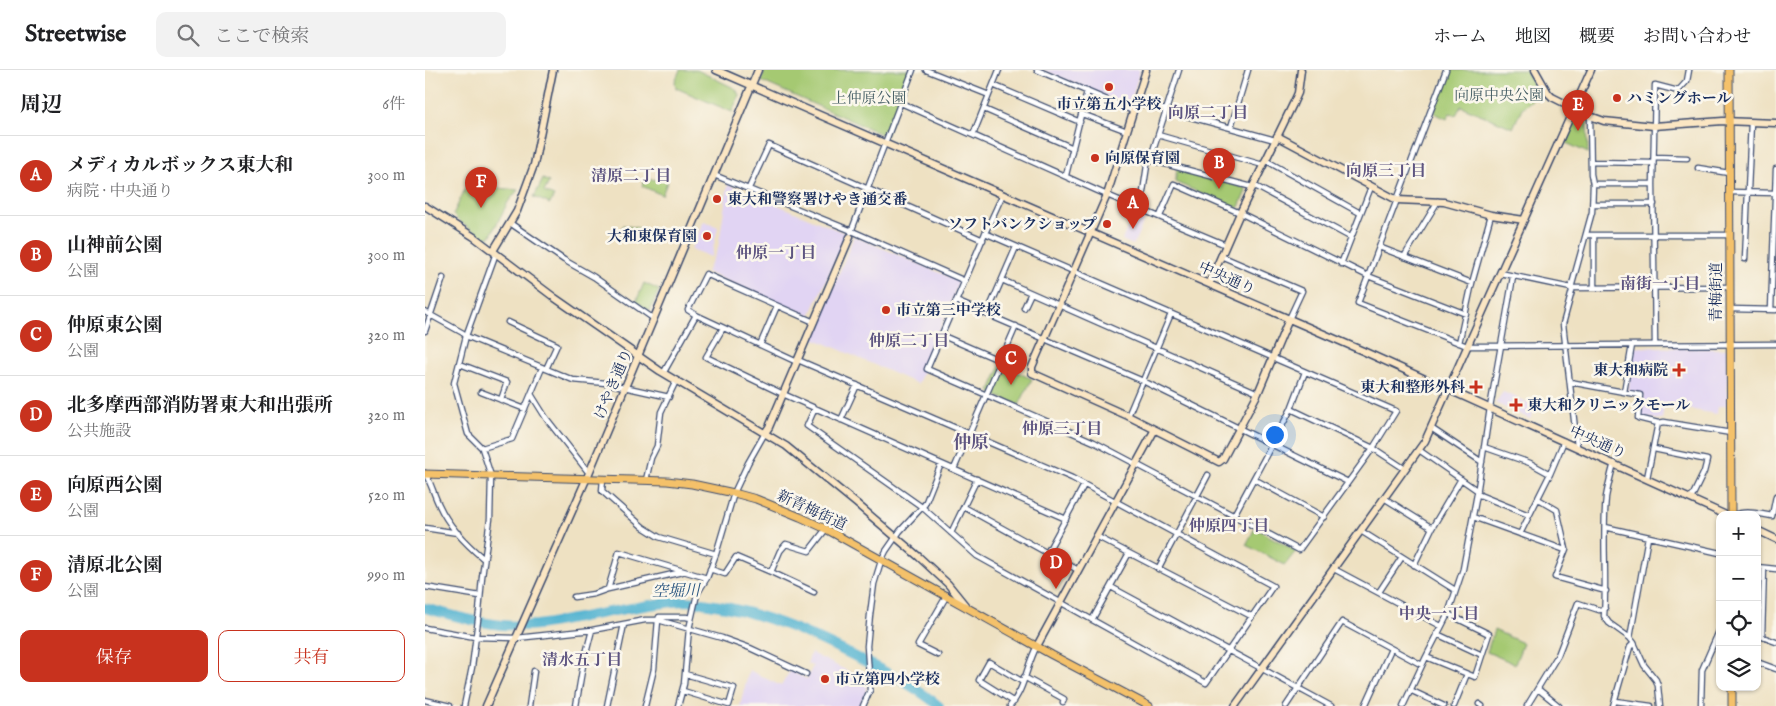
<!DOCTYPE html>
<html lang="ja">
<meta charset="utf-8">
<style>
:root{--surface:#fff;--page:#f2f2f2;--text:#202124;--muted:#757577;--line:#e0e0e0;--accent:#c8321e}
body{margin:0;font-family:"IM FELL English","Noto Serif JP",serif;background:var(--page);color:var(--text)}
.controls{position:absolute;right:15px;bottom:15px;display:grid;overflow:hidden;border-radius:10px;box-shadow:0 1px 4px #0004}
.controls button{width:45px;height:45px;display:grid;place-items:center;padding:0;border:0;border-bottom:1px solid var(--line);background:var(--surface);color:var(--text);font:25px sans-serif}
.you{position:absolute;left:849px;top:364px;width:18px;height:18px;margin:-12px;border:4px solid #fff;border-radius:50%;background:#1a73e8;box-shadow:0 0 0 8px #1a73e833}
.badge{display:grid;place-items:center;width:32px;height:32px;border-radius:50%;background:var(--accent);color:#fff;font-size:16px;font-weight:700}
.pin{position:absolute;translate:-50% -41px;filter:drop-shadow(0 1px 2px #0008)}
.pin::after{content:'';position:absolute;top:26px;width:18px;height:15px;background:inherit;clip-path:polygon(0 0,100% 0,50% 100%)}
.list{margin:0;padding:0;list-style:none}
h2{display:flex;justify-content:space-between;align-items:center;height:65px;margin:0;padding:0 20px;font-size:21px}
h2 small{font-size:16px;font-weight:400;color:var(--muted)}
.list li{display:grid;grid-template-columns:32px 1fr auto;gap:15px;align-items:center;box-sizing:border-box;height:80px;padding:0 20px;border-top:1px solid var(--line)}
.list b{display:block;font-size:19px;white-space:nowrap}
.list p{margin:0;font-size:16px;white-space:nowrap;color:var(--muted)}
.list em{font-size:16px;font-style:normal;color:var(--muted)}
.actions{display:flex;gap:10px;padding:15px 20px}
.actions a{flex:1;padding:11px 0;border:1px solid var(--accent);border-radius:10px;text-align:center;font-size:18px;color:var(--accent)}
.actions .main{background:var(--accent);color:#fff}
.icon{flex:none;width:28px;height:28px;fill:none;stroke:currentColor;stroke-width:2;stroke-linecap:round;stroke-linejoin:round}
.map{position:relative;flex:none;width:1351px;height:636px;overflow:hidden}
header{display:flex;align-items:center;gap:30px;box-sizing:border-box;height:70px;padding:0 25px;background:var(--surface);border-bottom:1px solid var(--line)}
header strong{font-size:24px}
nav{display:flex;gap:28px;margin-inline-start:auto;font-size:18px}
.search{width:350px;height:45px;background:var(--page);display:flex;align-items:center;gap:12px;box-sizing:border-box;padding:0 18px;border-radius:10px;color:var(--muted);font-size:19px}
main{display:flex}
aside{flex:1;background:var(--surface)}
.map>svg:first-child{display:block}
.built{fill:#e1d4f3}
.green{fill:#a5c972;stroke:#607c68}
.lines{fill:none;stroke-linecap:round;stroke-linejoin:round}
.river{stroke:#51b2d0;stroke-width:10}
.street-casing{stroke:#3b4a6d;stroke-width:7}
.secondary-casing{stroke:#3b4a6d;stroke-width:9}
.primary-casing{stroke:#3b4a6d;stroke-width:9}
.street{stroke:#fff;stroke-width:4.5}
.secondary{stroke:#fbe6c3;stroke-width:6}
.primary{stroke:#f4c16a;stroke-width:7}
.poi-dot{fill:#c8321e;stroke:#fbf7ec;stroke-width:2}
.labels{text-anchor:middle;stroke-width:5;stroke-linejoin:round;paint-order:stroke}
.park-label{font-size:15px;fill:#445d64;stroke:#fbf7ec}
.poi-label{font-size:15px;font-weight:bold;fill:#1b2f5e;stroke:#fbf7ec;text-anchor:start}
.street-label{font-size:15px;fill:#1b2f5e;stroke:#fbf7ec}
.neighbourhood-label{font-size:16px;font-weight:bold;fill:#5e5581;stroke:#fbf7ec}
.water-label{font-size:16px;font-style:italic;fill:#2b5680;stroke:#fbf7ec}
.quarter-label{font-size:18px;font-weight:bold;fill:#5e5581;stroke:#fbf7ec}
</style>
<header>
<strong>Streetwise</strong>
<div class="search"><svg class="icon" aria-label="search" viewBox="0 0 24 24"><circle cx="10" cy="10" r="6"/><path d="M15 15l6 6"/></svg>ここで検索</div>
<nav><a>ホーム</a><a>地図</a><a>概要</a><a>お問い合わせ</a></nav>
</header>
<main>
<aside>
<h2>周辺<small>6件</small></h2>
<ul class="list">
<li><span class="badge">A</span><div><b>メディカルボックス東大和</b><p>病院 · 中央通り</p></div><em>300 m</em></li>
<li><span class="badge">B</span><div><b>山神前公園</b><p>公園</p></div><em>300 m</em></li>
<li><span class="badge">C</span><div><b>仲原東公園</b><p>公園</p></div><em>320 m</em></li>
<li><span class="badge">D</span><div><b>北多摩西部消防署東大和出張所</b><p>公共施設</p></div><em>320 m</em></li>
<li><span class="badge">E</span><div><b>向原西公園</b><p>公園</p></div><em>520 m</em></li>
<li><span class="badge">F</span><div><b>清原北公園</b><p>公園</p></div><em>990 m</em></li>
</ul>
<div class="actions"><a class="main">保存</a><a>共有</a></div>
</aside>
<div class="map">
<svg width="1351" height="636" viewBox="0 0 1351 636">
<rect width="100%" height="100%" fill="#fbf7ec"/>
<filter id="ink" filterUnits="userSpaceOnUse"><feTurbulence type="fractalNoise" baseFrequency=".02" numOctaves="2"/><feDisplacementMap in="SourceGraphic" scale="10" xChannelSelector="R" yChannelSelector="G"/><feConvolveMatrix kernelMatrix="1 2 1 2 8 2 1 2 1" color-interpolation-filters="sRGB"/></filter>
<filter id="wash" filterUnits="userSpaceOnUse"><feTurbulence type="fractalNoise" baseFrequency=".0096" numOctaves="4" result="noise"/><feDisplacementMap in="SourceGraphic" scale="20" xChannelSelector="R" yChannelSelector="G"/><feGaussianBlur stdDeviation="1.12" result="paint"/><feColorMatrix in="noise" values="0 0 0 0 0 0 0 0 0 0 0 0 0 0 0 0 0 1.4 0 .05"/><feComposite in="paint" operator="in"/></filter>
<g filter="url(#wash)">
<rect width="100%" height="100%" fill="#eee1c2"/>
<path class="built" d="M 618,0 L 715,0 L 705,34 L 702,35 Z
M 303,114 L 422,164 L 385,246 L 281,202 L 293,179 Z
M 708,144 L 720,149 L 708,175 L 697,170 Z
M 279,151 L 293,157 L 286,187 L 266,179 Z
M 429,166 L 534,211 L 493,314 L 388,268 Z
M 1210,277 L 1303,279 L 1302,336 L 1293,336 L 1292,344 L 1239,335 L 1237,350 L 1216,347 L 1219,324 L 1203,321 Z
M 1078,322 L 1112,336 L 1105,349 L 1070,333 Z
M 386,583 L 441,610 L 441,622 L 434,636 L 315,636 L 324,600 L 356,616 L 365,601 L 382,609 L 388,596 L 382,594 Z"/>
<path class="green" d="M 255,0 L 272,0 L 311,19 L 314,25 L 307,42 L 251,18 L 250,11 Z
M 340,0 L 486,0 L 461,66 L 336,11 Z
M 1024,0 L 1101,0 L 1113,25 L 1097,38 L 1088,58 L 1036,36 L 1031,45 L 1025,43 L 1022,49 L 1009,43 Z
M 1154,45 L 1162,51 L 1163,83 L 1139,72 L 1149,48 Z
M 752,99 L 820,118 L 821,121 L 814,137 L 810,138 L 750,112 Z
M 46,106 L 73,118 L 93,120 L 83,132 L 65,167 L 60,168 L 35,152 L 28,145 Z
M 118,109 L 124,112 L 119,122 L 129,126 L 125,134 L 109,127 Z
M 220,109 L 243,110 L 237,125 L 217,116 Z
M 198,155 L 223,160 L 217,174 L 195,164 Z
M 219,213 L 234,220 L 225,241 L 211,232 Z
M 576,295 L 607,309 L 594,335 L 567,324 L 565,320 Z
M 830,458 L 871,481 L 860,495 L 821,475 Z
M 1069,560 L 1098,573 L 1090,594 L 1062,582 Z"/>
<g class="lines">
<path class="river" d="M 0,538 C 36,548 74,559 112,555 C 162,548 211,534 261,531 C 268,531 276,533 284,534 C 338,542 390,566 439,591 C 465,604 491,617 514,636"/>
</g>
</g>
<g filter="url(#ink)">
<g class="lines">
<g class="street-casing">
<path id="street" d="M 501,0 L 564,25
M 612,0 L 708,41
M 1021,0 L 933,233 L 1042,276 L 1351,274
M 568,15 L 655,52
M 711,32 L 850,70
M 476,33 L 682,125 L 801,175
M 559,39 L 648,78
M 657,44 L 702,61
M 806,57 L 823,0
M 548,65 L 574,0
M 733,65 L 838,95
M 695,82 L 827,117 L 832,117 L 925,167
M 1229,87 L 1262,88
M 725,90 L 754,0
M 840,90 L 935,143
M 1166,92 L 1228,93
M 1273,98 L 1304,103
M 289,105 L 427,161 L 540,211
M 641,105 L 662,21
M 1168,114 L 1228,114
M 324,118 L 344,75 L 558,170
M 1304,122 L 1351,123
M 1168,134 L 1229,134
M 712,136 L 718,122 L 723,89
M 735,146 L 749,114 L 815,143 L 943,206 L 1041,244
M 85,153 L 139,190 L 169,207 L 229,249
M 426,162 L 488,0
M 560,163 L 971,341 L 948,378 L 874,480 L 669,372 L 502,299 L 553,180 L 560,163 L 578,124
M 1162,165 L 1305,165
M 1169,165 L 1169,218
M 954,177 L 1047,213
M 796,186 L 877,221 L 864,249
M 979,187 L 1013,131
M 1320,189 L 1326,52
M 916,194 L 946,117
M 1075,203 L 1146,218 L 1305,217
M 577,210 L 833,323
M 531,231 L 718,311 L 923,412
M 599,238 L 606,223
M 1305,239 L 1351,240
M 1346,240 L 1351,99
M 0,242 L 38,263 L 41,266 L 148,310 L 181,313 L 244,327
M 562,244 L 591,177
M 83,252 L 132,275 L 121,299
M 298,258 L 281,287 L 358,324 L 641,449
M 0,261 L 18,208
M 516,265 L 576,291
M 1034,273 L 1047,213 L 1066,145
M 335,275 L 352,236
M 1230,275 L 1228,114 L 1230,15 L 1253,21 L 1262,11 L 1264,0
M 373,290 L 647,408 L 848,516 L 781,613 L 552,486 L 497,437 L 382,356 L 390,338
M 372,292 L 271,245 L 263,240 L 281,204 L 389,252
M 35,294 L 82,312 L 76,330
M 239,302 L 271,245
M 1145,312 L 1215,325 L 1213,348 L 1233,353 L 1239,352 L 1306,363
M 56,322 L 100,339
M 1199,322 L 1207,275
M 106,324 L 121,348 L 164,403
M 866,339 L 948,378 L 980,399
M 703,346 L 746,244
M 416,350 L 432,315
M 1006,358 L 1057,392
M 1152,376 L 1138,254 L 1147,221 L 1146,218 L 1167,142 L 1168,114 L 1166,104 L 1165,46
M 1059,377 L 1105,393 L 1125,404
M 57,378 L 87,369 L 117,298
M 1229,379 L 1282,390 L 1279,402 L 1266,429
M 994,380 L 1053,421
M 1189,393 C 1186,404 1183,416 1181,427 C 1177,467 1182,507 1179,546 L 1184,553 L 1205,568 L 1209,573 L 1219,595 L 1231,610 L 1233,616 L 1235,636
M 529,399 L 591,256
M 0,403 C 6,413 9,425 14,435 C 23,455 42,475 59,489
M 1222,408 L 1233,353
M 178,409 L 177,421 L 218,457 L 234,467 L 291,484
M 829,409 L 899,447
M 221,410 L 226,388 L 232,376 L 236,342 L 251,311
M 1052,424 L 1104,445
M 959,428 L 1007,458
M 1113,429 L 1132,440 L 1141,479 L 1130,507 L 1181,521
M 539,437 L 653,500
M 809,445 L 866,339 L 880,302
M 1310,445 C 1320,440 1336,444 1347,446 L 1351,426
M 1048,447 L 1140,480
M 1180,457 L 1295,483
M 0,458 L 33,463
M 936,461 L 1030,520
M 526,463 L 552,409
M 1095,464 L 1125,404 L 1139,371
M 671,466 L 826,546
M 622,483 L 659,415
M 989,495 L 1007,458 L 1036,409
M 1332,497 L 1351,499
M 285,499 L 300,504 L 311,487 L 346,502 L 355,481 L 361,474 L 384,481 L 401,459
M 733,499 L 783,405
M 909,499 L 1016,556
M 346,502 L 389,522
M 0,517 L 55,526
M 686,517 L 906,636
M 183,519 L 194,482 L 282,508
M 954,522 L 977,487
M 149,527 L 169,524 L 183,519 L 257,502
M 667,550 L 704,483
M 0,558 L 50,567 L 92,568 L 167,560 L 220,550 L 233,550 L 234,547 L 261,547 L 266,548
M 1012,564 L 1057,585
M 1332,565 L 1351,572
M 1337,566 L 1339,498
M 1205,568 L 1223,467
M 513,585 L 493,575 L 522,525
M 1001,587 L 1050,607 L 1064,564 L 1023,544
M 1332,592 L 1351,599
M 599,607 L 639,629 L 638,632
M 1113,619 L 1134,636
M 985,620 L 1019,636
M 258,621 L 304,635 L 309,618 L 260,604
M 0,630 L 25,636
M 1190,631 L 1226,636
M 589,632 L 554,610 L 564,592 L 598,612
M 1054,634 L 1057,636
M 39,636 L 47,597 L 54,542 L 57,507 L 65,449 L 66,406 L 57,378 L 43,364 L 29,313 L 41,266 L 71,183
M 104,636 L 109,601
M 151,636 L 158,595 L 167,560
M 182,636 L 199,554
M 220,636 L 229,599 L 233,550 L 297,568 L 325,578 L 381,604
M 253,636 L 259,614 L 264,559 L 272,524 L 282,508 L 291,484 L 309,423 L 323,393 L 340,363
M 438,636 L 445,620 L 442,576 L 445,545 L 449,514 L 456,491 L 461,481 L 475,461 L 500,434 L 516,394
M 585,636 C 600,619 601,596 612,576
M 861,636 L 917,552 L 997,595
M 940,636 L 966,579
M 978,636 L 1001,587 L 1023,544 L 1038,499 L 1052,424 L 1065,338 L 1088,207
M 1029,636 L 1042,604
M 1102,636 L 1133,585 L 1153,533 L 1174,540 L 1180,539
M 1188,636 L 1205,577 L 1209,573
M 1276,636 L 1277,600 L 1295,559"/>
</g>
<g class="secondary-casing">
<path id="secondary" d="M 291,0 L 938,281 L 1301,445
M 721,0 L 682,125 L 607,297 L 607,303 L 703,346 L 794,392 L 798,389 L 833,323 L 864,249
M 1110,0 L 1123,23 L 1127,27 L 1165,46 L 1179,51 L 1229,56 L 1298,51 L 1351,53
M 852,66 L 972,130 L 1019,132 L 1066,145 L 1099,150
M 0,136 L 49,167 L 130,228 L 235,301 L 361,376 L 432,434 L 494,487 L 523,514 L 540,535
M 68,181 L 92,141 L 109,95 L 128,0
M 784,214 L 815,143 L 868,34 L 873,23 L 876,0
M 340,363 L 344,357 L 425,167
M 1332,460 L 1351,469
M 612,576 L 729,361
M 61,636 L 164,403 L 333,0
M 810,636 L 1000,371 L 1166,0"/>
</g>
<g class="primary-casing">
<path id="primary" d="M 1304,0 L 1306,445
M 0,404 L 242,411 L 267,414 L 309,423 L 331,429 L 375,447 L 401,459 L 627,585 L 724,636
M 1307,617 L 1307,636"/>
</g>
<use href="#street" class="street"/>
<use href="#secondary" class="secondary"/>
<use href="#primary" class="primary"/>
</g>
</g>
<g class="poi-dot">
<circle cx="684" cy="17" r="5"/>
<circle cx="1192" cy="28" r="5"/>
<circle cx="670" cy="88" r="5"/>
<circle cx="292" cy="129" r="5"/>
<circle cx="682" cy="154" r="5"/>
<circle cx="282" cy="166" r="5"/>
<circle cx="461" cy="240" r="5"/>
<path d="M1251.5 292.5h5v5h5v5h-5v5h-5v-5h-5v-5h5z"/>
<path d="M1048.5 309.5h5v5h5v5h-5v5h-5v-5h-5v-5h5z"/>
<path d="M1088.5 327.5h5v5h5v5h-5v5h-5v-5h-5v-5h5z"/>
<circle cx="400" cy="609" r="5"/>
</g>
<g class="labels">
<g class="park-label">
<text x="1074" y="30">向原中央公園</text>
<text x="444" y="33">上仲原公園</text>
</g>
<g class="poi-label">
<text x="1202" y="33">ハミングホール</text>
<text x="684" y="39" text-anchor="middle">市立第五小学校</text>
<text x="680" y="93">向原保育園</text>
<text x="302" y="134">東大和警察署けやき通交番</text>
<text x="672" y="159" text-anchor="end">ソフトバンクショップ</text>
<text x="272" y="171" text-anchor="end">大和東保育園</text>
<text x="471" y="245">市立第三中学校</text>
<text x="1243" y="305" text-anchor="end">東大和病院</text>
<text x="1040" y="322" text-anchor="end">東大和整形外科</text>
<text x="1102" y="340">東大和クリニックモール</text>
<text x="410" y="614">市立第四小学校</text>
</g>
<g class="street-label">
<text transform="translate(802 208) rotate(24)" y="5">中央通り</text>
<text transform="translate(1291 222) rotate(-90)" y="5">青梅街道</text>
<text transform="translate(188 314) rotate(-67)" y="5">けやき通り</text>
<text transform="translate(1173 372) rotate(24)" y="5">中央通り</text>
<text transform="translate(387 440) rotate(25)" y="5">新青梅街道</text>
</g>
<g class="neighbourhood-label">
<text x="783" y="48">向原二丁目</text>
<text x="961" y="106">向原三丁目</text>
<text x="206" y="111">清原二丁目</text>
<text x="351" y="188">仲原一丁目</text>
<text x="1235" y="219">南街一丁目</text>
<text x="484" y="276">仲原二丁目</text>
<text x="637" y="364">仲原三丁目</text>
<text x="804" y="461">仲原四丁目</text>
<text x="1014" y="549">中央一丁目</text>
<text x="157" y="595">清水五丁目</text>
</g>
<g class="water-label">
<text transform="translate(251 520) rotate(-1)" y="6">空堀川</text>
</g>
<g class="quarter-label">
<text x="546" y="378">仲原</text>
</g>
</g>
</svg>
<div class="controls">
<button>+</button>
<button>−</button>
<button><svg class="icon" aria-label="locate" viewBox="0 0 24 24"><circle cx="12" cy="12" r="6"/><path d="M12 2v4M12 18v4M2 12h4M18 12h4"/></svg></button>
<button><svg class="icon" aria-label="layers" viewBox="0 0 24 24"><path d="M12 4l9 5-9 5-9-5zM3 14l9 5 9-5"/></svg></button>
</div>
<div class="you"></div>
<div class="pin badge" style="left:708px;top:159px">A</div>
<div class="pin badge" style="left:794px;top:119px">B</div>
<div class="pin badge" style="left:586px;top:315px">C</div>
<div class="pin badge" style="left:631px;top:519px">D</div>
<div class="pin badge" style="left:1153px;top:61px">E</div>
<div class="pin badge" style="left:56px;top:138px">F</div>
</div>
</main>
